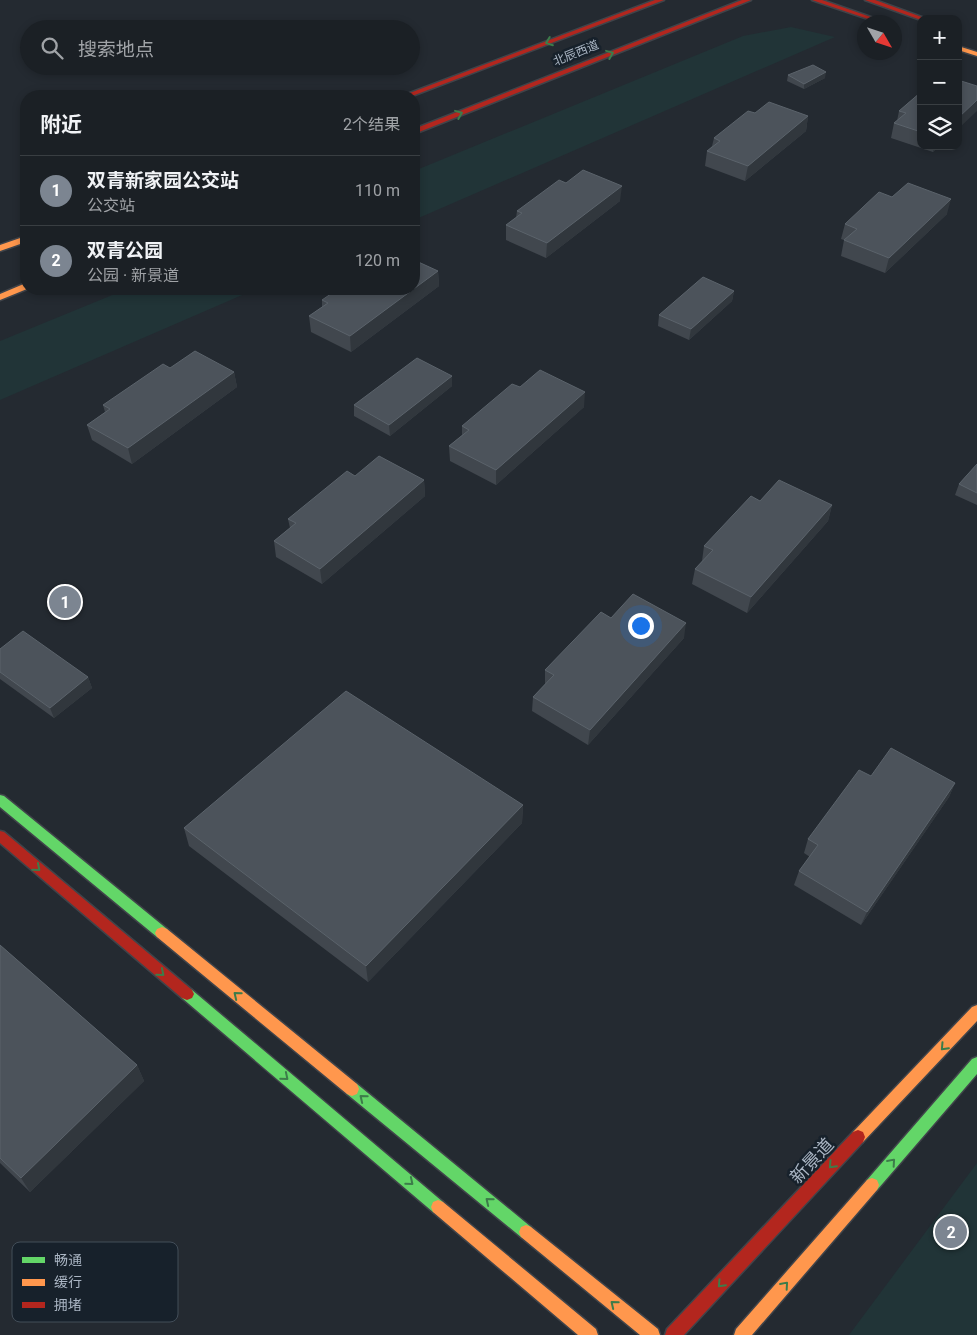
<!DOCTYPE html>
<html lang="zh">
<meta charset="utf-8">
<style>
:root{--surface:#1b2025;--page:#24282d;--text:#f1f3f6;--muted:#a0a3a7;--line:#393e42;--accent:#7c8591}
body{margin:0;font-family:Roboto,"Noto Sans SC",sans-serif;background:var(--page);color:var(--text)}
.controls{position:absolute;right:15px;top:15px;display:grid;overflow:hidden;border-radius:10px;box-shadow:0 2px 8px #0003}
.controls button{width:45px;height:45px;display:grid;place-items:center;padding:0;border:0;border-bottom:1px solid var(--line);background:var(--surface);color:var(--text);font:25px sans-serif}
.compass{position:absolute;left:857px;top:15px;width:45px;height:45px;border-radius:50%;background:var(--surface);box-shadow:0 2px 8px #0003;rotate:129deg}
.you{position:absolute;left:640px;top:625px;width:18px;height:18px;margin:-12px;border:4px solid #fff;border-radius:50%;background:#1a73e8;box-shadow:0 0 0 8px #1a73e833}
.badge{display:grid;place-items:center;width:32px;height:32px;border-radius:50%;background:var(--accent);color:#fff;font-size:16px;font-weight:700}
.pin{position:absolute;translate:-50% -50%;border:2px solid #fff;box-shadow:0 1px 5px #0006}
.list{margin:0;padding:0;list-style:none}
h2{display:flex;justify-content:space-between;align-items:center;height:65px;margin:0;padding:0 20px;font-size:21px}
h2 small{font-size:16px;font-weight:400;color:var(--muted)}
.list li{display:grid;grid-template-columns:32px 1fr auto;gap:15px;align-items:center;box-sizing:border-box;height:70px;padding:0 20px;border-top:1px solid var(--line)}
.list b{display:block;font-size:19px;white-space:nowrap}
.list p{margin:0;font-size:16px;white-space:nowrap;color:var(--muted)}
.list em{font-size:16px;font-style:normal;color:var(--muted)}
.icon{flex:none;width:28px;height:28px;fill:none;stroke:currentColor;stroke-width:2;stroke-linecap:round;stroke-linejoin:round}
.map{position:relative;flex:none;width:977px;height:1335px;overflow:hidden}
.search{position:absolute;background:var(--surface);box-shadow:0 2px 8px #0003;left:20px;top:20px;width:400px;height:55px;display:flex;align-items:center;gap:12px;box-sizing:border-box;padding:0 18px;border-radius:28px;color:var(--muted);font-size:19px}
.panel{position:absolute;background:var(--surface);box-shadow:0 2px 8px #0003;left:20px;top:90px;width:400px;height:205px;border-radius:20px}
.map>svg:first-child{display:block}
.green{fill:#213437}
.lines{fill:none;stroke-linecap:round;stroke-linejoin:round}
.fast-casing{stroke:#40444a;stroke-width:3}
.slow-casing{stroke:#40444a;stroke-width:3}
.jam-casing{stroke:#40444a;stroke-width:3}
.fast{fill:#63d668;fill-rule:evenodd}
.slow{fill:#ff974d;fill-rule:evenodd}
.jam{fill:#b3261e;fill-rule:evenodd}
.wall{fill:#41474e}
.shaded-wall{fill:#31373d}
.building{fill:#4c535b;stroke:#5b636b}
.oneway{stroke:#3d7c4a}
.labels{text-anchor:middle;stroke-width:5;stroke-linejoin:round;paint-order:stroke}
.far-street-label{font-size:12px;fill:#abb6c4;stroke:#17212b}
.near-street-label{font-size:18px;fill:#abb6c4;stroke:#17212b}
.key{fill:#17212b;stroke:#434e59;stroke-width:1}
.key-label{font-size:14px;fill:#abb6c4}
</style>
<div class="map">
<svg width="977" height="1335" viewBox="0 0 977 1335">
<rect width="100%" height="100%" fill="#242a31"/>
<path class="green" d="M 791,27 L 835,37 L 414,220 L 414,171 L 743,36 Z
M 127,289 L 256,289 L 0,400 L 0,341 Z
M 977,1163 L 977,1335 L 849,1335 Z"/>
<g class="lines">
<g class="fast-casing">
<path id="fast" d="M 0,795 L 4,796 L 167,929 L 169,933 L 167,937 L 162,939 L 157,937 L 0,807 Z
M 187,988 L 192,990 L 443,1202 L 445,1207 L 443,1212 L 438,1214 L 433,1212 L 182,998 L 180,994 L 182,990 Z
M 977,1057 L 977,1074 L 877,1190 L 872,1192 L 867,1190 L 865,1185 L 867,1180 L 972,1059 Z
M 352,1082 L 357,1084 L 531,1227 L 533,1232 L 531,1237 L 526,1239 L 521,1237 L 347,1094 L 345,1089 L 347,1084 Z"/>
</g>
<g class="slow-casing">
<path id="slow" d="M 958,46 L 977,52 L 977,56 L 958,50 Z
M 26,236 L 26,242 L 0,251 L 0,245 Z
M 26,283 L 27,289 L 0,300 L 0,294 Z
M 162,927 L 167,929 L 357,1084 L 359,1089 L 357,1094 L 352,1096 L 347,1094 L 157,937 L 155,933 L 157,929 Z
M 977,1005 L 977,1021 L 863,1142 L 858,1144 L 853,1142 L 851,1137 L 853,1132 L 972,1007 Z
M 872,1178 L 877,1180 L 879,1185 L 877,1190 L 752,1335 L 734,1335 L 736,1329 L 867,1180 Z
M 438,1200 L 443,1202 L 596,1329 L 598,1335 L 578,1335 L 433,1212 L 431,1207 L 433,1202 Z
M 526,1225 L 531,1227 L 658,1329 L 660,1335 L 640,1335 L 521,1237 L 519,1232 L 521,1227 Z"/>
</g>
<g class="jam-casing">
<path id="jam" d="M 655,0 L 664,0 L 412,96 L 402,96 Z
M 742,0 L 751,0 L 414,134 L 414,129 Z
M 812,0 L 822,0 L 885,22 L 877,22 Z
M 865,0 L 875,0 L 927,19 L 921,19 L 921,20 Z
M 0,831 L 4,832 L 192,990 L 194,994 L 192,998 L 187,1000 L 182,998 L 0,843 Z
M 858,1130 L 863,1132 L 865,1137 L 863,1142 L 684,1335 L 665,1335 L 667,1329 L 853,1132 Z"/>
</g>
<use href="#fast" class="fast"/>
<use href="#slow" class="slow"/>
<use href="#jam" class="jam"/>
</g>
<path class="wall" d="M 788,75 L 825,78 L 804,89 L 787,81 Z
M 921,92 L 921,146 L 939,146 L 933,152 L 891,138 L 894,123 L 897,121 L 899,111 Z
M 755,113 L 808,116 L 806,131 L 745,181 L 705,166 L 707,151 L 712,146 L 714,138 Z
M 566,183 L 620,201 L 546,258 L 506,240 L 506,225 L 516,218 L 517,211 Z
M 892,197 L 947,214 L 885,273 L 841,256 L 844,240 L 841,239 L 845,224 Z
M 438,271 L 439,286 L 351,352 L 311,332 L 309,316 L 322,307 L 322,300 Z
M 734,291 L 732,301 L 689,340 L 658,326 L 659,315 Z
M 170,368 L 234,372 L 237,387 L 132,464 L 92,440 L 87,425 L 105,412 L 103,405 Z
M 452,376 L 452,386 L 390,436 L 354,416 L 354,405 Z
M 520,387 L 584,407 L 496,485 L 450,461 L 449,446 L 462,435 L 462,426 Z
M 977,464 L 977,505 L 955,495 L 959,484 Z
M 355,476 L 424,480 L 425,496 L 322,584 L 276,557 L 274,541 L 290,528 L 288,519 Z
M 832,505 L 828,521 L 747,613 L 692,584 L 695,569 L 702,561 L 704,546 Z
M 684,638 L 588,745 L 532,711 L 533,697 L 545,684 L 545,670 Z
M 0,649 L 88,677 L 92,688 L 54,718 L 0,679 Z
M 871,776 L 955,783 L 949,797 L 861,925 L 794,885 L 799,871 L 810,857 L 804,853 L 808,839 Z
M 523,805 L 522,823 L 368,982 L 189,846 L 184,828 Z
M 0,945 L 137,1065 L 144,1081 L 30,1192 L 0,1163 Z"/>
<path class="shaded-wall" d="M 826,72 L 825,78 L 804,89 L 804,84 Z
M 977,100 L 977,111 L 958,129 L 958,118 Z
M 808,116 L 806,131 L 745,181 L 748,166 Z
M 934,146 L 939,146 L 933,152 Z
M 622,186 L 620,201 L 546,258 L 547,243 Z
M 951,199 L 947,214 L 885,273 L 889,258 Z
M 438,271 L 439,286 L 351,352 L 350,336 Z
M 734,291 L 732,301 L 689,340 L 691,329 Z
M 234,372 L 237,387 L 132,464 L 128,448 Z
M 452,376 L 452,386 L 390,436 L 389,425 Z
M 585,392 L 584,407 L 496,485 L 496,470 Z
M 424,480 L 425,496 L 322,584 L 320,569 Z
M 832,505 L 828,521 L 747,613 L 751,597 Z
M 686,623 L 684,638 L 588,745 L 590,730 Z
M 88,677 L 92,688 L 54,718 L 50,708 Z
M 955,783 L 949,797 L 861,925 L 867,912 Z
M 523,805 L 522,823 L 368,982 L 366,966 Z
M 137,1065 L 144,1081 L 30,1192 L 21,1178 Z"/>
<path class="building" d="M 813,65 L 826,72 L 804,84 L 788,75 Z
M 958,80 L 977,86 L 977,100 L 958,118 Z
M 921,92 L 921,132 L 894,123 L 906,113 L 899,111 Z
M 769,102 L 808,116 L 748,166 L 707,151 L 720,141 L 714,138 L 748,111 L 755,113 Z
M 583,170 L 622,186 L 547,243 L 506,225 L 522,213 L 517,211 L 559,180 L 566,183 Z
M 908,183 L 951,199 L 889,258 L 844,240 L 857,229 L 845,224 L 879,192 L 892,197 Z
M 414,260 L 438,271 L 350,336 L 309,316 L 328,303 L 322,300 L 338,289 L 414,289 Z
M 703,277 L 734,291 L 691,329 L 659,315 Z
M 195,351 L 234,372 L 128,448 L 87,425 L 110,409 L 103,405 L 163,364 L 170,368 Z
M 417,358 L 452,376 L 389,425 L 354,405 Z
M 540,370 L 585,392 L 496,470 L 449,446 L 469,430 L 462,426 L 512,384 L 520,387 Z
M 379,456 L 424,480 L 320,569 L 274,541 L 296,523 L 288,519 L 347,471 L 355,476 Z
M 977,464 L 977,493 L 959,484 Z
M 779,480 L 832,505 L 751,597 L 695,569 L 713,550 L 704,546 L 751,496 L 760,501 Z
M 633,594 L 686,623 L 590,730 L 533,697 L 554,675 L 545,670 L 601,612 L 611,618 Z
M 23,631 L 88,677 L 50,708 L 0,672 L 0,649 Z
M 346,691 L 523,805 L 366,966 L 184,828 Z
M 891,748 L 955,783 L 867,912 L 799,871 L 818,845 L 808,839 L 859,770 L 871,776 Z
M 0,945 L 137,1065 L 21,1178 L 0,1158 Z"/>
<defs><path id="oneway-chevron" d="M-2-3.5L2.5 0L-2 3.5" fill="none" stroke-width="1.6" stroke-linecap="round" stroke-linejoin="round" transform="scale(1.25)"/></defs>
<g class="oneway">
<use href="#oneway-chevron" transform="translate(549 42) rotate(159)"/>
<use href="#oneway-chevron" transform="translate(610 54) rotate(-22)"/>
<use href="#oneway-chevron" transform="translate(459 114) rotate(-22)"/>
<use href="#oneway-chevron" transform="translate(37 868) rotate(40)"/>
<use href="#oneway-chevron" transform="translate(161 973) rotate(40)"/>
<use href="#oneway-chevron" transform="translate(237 995) rotate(-141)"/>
<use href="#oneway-chevron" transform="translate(944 1047) rotate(133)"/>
<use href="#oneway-chevron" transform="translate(285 1077) rotate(40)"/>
<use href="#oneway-chevron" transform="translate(363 1098) rotate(-141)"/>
<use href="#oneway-chevron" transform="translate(892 1162) rotate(-49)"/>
<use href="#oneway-chevron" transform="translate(832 1165) rotate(133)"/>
<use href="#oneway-chevron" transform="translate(410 1182) rotate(40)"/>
<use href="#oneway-chevron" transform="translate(489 1201) rotate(-141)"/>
<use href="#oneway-chevron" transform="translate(721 1284) rotate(133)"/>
<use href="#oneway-chevron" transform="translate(785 1285) rotate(-49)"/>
<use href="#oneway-chevron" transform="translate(614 1304) rotate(-141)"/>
</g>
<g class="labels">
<g class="far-street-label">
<text transform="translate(576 53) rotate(-22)" y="4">北辰西道</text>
</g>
<g class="near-street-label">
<text transform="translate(812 1161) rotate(-47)" y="6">新景道</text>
</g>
</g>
<rect x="12" y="1242" width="166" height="80" rx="8" class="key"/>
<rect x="22" y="1257" width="23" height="6" fill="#63d668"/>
<rect x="22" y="1279" width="23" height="7" fill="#ff974d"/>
<rect x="22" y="1302" width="23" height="6" fill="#b3261e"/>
<g class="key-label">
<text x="54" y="1265">畅通</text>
<text x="54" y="1287">缓行</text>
<text x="54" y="1310">拥堵</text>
</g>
</svg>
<div class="controls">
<button>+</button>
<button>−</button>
<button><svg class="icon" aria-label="layers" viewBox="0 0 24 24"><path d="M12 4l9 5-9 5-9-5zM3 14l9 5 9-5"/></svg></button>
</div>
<svg class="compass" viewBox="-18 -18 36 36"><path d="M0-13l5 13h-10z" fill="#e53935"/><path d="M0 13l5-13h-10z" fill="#a0a3a7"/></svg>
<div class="you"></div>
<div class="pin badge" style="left:65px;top:602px">1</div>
<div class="pin badge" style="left:951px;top:1232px">2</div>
<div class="search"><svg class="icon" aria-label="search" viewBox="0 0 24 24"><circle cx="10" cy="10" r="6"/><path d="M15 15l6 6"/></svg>搜索地点</div>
<section class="panel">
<h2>附近<small>2个结果</small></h2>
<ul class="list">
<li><span class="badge">1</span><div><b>双青新家园公交站</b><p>公交站</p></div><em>110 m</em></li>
<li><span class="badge">2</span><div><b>双青公园</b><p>公园 · 新景道</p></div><em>120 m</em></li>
</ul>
</section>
</div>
